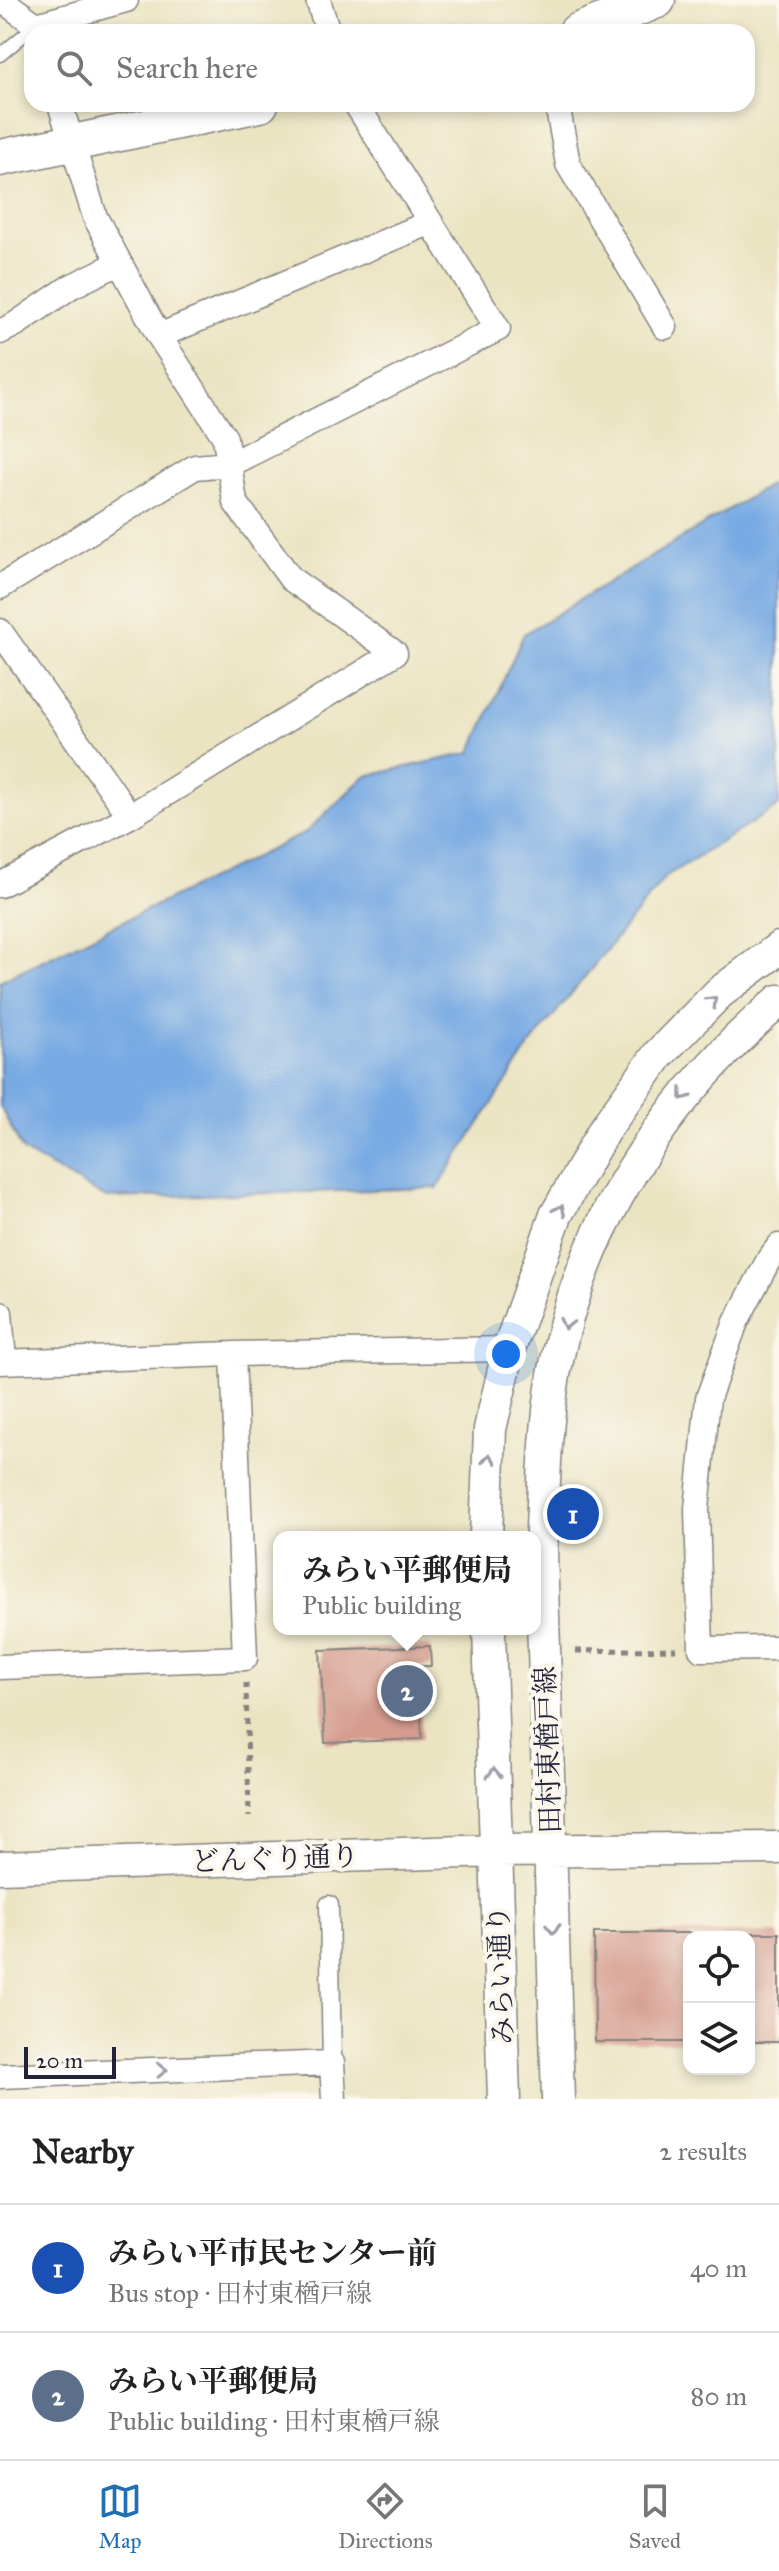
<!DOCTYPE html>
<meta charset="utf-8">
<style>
:root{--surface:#fff;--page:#f6f6f6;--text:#222;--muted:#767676;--line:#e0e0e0;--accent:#1f6fb2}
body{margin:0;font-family:"IM FELL Great Primer","Noto Serif JP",serif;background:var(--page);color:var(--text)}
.controls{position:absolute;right:24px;bottom:24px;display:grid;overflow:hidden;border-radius:16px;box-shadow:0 4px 12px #0003}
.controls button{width:72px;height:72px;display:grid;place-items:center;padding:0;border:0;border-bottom:2px solid var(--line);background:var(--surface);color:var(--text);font:40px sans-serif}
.scale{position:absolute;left:24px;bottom:20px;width:92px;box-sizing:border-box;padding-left:8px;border:4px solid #22223b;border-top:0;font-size:22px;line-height:28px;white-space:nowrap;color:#22223b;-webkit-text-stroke:6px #fbf7ec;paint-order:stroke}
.you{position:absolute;left:506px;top:1354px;width:28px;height:28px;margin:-20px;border:6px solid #fff;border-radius:50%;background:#1a73e8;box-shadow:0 0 0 12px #1a73e833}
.badge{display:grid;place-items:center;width:52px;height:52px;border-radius:50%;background:var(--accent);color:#fff;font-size:26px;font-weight:700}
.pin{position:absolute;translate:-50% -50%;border:4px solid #fff;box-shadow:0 2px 8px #0006}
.popup{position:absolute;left:273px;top:1531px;width:268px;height:104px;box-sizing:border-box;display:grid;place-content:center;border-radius:16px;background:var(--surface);filter:drop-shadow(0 2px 6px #0005);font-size:26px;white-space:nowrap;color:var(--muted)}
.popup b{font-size:30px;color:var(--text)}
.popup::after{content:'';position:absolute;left:50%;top:100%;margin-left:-16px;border:16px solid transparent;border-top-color:var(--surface)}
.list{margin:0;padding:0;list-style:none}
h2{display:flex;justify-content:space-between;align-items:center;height:104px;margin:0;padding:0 32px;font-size:34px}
h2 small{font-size:26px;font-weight:400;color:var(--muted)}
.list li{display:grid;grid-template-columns:52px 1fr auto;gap:24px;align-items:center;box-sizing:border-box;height:128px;padding:0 32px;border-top:2px solid var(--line)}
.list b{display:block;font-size:30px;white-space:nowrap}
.list p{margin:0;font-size:26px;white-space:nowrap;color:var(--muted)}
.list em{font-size:26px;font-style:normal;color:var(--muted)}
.icon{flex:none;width:44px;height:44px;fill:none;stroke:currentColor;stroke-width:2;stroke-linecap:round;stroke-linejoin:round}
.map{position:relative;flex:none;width:779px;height:2099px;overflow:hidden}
.search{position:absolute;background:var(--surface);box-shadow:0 4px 12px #0003;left:24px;right:24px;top:24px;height:88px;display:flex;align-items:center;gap:20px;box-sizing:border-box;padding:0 28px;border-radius:24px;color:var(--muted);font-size:30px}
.sheet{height:360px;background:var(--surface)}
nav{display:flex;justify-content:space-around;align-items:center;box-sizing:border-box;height:112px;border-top:2px solid var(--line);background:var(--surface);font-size:22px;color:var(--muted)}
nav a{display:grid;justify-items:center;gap:4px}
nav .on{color:var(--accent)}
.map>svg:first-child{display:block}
.water{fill:#78aae3;stroke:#4d668f;stroke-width:2}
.building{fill:#d59c8f}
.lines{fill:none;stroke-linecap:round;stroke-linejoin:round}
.service-casing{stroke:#86837f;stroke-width:15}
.pedestrian-casing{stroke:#86837f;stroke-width:21}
.minor-casing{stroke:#86837f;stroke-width:27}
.tertiary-casing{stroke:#86837f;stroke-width:35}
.secondary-casing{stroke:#86837f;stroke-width:39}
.path{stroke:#86837f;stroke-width:5;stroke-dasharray:6 6;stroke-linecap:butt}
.service{stroke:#fff;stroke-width:12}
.pedestrian{stroke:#fff;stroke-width:18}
.minor{stroke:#fff;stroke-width:24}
.tertiary{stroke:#fff;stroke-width:32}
.secondary{stroke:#fff;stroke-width:36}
.oneway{stroke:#9c9ca7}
.labels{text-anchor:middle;stroke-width:8;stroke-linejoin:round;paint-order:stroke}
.street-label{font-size:28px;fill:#22223b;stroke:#fbf7ec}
</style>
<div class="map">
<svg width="779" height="2099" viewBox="0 0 779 2099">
<rect width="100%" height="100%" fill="#fbf7ec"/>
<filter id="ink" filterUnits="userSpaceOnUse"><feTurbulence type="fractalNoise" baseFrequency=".0125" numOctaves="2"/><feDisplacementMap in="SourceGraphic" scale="16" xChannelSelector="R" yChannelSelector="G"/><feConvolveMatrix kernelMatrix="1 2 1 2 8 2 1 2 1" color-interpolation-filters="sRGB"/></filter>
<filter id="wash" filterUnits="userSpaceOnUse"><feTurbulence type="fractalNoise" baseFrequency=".006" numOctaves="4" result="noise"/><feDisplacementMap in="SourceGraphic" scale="32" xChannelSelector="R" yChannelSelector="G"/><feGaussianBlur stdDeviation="1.8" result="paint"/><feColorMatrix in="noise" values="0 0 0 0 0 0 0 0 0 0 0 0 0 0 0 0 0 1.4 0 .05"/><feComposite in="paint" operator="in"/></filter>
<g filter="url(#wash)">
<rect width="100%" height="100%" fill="#ebe4c3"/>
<path class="water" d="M 779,479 L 779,806 L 665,877 L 534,1040 L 437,1188 L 106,1198 L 23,1151 L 0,1106 L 0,981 L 305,833 L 365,776 L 471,753 L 524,634 Z"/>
<g id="blocks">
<path class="building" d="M 430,1646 L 431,1666 L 419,1666 L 422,1739 L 325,1743 L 320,1650 Z
M 594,1933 L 779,1933 L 779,2042 L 749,2042 L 749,1937 L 689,1937 L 689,2042 L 595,2042 Z"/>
</g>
</g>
<g filter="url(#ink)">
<use href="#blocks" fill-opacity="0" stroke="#86837f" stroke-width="2"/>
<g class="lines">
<g class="service-casing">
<path id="service" d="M 0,55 L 36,25"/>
</g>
<g class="pedestrian-casing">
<path id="pedestrian" d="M 329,1905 L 332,2063"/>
</g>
<g class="minor-casing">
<path id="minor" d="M 2,0 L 36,25
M 318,0 L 328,32
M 38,32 L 36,25 L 126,0
M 557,104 L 568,164 L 665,327
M 0,332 L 16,324 L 70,287 L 119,263
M 159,336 L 429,223
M 0,587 L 195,467 L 230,464 L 498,329 L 356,104
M 0,631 L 130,816
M 0,885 L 130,816 L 395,653 L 291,579 L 235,502 L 225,438 L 159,336 L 95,217 L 60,104
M 779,1246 L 769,1259 L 736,1322 L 708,1398 L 697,1509 L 701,1649 L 779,1648
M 0,1313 L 4,1361
M 0,1362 L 233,1354 L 509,1349
M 0,1667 L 245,1658 L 233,1354
M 0,2076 L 332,2063 L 334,2099"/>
</g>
<g class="tertiary-casing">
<path id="tertiary" d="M 486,1537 L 490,1429 L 509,1349 L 556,1215 L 604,1130 L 659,1054 L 719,993 L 779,948
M 489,1629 L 504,2099
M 0,1867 L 496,1851 L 779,1848
M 558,2099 L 541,1552 C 544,1493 544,1433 554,1375 C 580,1226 665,1098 779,1001"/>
</g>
<g class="secondary-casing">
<path id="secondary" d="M 577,32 L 657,0
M 0,158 L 260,104"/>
</g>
<path class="path" d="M 576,1651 L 676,1649
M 246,1683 L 249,1817"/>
<use href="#service" class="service"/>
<use href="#pedestrian" class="pedestrian"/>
<use href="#minor" class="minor"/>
<use href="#tertiary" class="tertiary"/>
<use href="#secondary" class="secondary"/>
</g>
<defs><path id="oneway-chevron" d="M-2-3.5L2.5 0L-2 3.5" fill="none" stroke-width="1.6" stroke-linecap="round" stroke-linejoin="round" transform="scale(2)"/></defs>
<g class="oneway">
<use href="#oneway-chevron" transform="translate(712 1001) rotate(-45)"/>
<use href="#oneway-chevron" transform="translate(684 1095) rotate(128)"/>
<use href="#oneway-chevron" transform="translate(560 1210) rotate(-64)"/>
<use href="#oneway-chevron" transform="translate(566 1324) rotate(103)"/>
<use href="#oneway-chevron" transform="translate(489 1459) rotate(-88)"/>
<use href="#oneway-chevron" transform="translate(494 1773) rotate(-92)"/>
<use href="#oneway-chevron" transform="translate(553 1929) rotate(88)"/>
<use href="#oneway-chevron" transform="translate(162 2070) rotate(-2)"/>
</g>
</g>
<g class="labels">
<g class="street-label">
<text transform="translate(547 1750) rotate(-92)" y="10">田村東楢戸線</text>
<text transform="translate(275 1858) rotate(-2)" y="10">どんぐり通り</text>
<text transform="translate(500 1975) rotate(-92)" y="10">みらい通り</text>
</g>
</g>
</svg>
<div class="controls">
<button><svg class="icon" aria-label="locate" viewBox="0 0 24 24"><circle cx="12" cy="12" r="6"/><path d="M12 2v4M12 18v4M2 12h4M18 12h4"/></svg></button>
<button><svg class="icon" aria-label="layers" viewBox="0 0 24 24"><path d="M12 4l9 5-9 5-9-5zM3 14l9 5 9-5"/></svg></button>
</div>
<div class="scale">20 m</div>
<div class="you"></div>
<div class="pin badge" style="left:573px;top:1514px;background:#1a4fb4">1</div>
<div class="pin badge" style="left:407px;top:1691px;background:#5c6f8a">2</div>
<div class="popup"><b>みらい平郵便局</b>Public building</div>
<div class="search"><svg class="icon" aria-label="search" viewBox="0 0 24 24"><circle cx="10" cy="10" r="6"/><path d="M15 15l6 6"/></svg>Search here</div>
</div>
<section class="sheet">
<h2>Nearby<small>2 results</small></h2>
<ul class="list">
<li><span class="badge" style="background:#1a4fb4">1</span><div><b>みらい平市民センター前</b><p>Bus stop · 田村東楢戸線</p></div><em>40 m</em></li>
<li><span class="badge" style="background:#5c6f8a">2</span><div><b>みらい平郵便局</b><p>Public building · 田村東楢戸線</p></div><em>80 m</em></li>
</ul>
</section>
<nav>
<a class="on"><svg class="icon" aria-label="map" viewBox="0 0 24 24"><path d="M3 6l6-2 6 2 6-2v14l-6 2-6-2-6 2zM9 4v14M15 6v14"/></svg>Map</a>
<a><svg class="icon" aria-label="directions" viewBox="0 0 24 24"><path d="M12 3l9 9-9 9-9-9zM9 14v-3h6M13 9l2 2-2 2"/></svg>Directions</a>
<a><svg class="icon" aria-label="saved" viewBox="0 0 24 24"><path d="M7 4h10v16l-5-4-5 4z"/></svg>Saved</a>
</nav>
